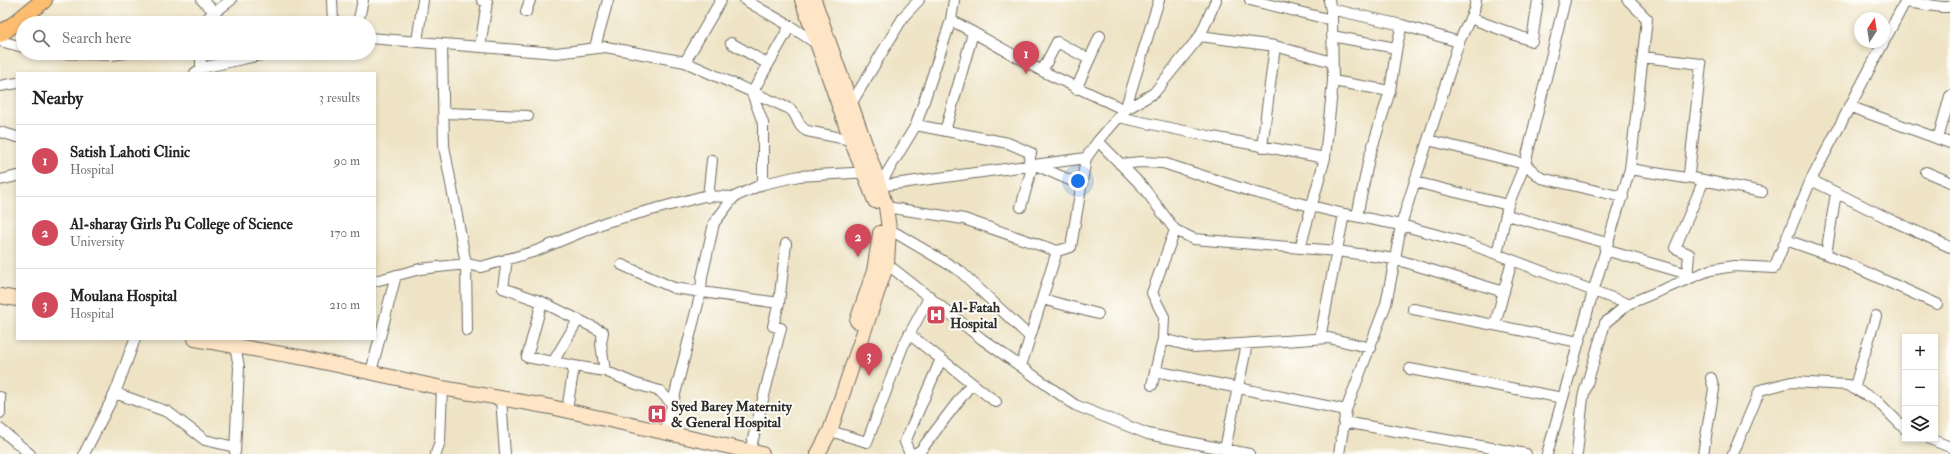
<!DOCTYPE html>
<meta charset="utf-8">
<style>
:root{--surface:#fff;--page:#f6f6f6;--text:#222;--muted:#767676;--line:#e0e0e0;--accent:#d1495b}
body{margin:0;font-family:"IM FELL Double Pica",serif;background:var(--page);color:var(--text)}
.controls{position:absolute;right:12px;bottom:12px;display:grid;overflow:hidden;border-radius:0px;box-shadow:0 2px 6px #0003}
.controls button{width:36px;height:36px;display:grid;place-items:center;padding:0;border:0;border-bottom:1px solid var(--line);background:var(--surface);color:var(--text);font:20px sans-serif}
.compass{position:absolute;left:1854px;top:12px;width:36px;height:36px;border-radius:50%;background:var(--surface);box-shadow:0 2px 6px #0003;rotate:12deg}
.you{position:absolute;left:1078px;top:181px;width:14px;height:14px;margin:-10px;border:3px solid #fff;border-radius:50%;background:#1a73e8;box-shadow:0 0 0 6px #1a73e833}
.badge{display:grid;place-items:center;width:26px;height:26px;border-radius:50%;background:var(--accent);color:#fff;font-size:13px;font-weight:700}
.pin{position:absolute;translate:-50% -33px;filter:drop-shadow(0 1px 2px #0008)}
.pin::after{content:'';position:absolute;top:21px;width:14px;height:12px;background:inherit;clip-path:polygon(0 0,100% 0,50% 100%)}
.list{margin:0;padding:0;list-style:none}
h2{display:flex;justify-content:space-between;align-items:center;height:52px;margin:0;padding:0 16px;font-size:17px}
h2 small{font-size:13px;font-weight:400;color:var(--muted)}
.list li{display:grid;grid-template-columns:26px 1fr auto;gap:12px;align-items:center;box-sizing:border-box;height:72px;padding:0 16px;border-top:1px solid var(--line)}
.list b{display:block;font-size:15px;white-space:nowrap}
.list p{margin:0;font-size:13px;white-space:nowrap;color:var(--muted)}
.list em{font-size:13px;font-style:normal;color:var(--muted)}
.icon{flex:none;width:22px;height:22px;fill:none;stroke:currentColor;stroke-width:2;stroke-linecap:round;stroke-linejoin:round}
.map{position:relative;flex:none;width:1950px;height:454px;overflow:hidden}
.search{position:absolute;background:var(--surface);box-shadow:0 2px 6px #0003;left:16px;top:16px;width:360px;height:44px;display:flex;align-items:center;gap:10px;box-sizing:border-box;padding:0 14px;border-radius:22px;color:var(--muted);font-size:15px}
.panel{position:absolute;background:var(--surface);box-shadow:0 2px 6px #0003;left:16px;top:72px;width:360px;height:268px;border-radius:0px}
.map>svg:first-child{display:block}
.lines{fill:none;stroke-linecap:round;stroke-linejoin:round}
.street-casing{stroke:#6f6b61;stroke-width:12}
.secondary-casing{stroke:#6f6b61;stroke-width:16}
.primary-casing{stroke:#6f6b61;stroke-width:18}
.street{stroke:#fff;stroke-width:10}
.secondary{stroke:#fee5c5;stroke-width:14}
.primary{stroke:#fcbd6f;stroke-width:16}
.labels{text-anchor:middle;stroke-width:4;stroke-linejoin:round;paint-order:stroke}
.poi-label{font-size:14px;font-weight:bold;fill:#2b2b2b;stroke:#fdfcf7;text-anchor:start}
</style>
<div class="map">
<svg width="1950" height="454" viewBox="0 0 1950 454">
<rect width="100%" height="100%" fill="#fdfcf7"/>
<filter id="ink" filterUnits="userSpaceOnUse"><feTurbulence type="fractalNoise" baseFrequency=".025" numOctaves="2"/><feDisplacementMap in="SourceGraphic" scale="8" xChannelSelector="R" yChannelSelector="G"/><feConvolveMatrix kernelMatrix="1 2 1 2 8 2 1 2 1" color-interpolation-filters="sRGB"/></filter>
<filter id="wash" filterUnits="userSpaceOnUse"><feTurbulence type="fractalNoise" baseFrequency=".012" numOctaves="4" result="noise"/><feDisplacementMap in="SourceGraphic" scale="16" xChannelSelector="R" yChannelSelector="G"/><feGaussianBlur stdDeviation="0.9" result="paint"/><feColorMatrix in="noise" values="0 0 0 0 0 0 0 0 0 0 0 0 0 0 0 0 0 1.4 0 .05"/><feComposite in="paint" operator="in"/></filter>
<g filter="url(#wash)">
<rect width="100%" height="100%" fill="#eee3c5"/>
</g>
<g filter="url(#ink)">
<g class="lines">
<g class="street-casing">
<path id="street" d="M 202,0 L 215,12
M 332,0 L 333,23
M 745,0 L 790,26
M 1250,0 L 1332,20
M 1476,0 L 1474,10 L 1459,42 L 1401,225 L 1470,244 L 1628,304
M 1906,2 L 1942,7 L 1950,7
M 1331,9 L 1402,25
M 526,12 L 530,0
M 1470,18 L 1532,41 L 1538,0
M 951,20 L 1042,71 L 1125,110 L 1154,93 L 1200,36 L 1216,0
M 201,23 L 231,0
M 358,23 L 363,0
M 1200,36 L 1275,46
M 1332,36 L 1396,48
M 369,38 L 556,53 L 606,47 L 685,62 L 790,109 C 799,116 796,126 807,131 L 851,140
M 0,41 L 23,47
M 417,42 L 423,0
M 731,43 L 768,64
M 480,47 L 487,2 L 482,0
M 595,47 L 608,0
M 57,53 L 111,55 L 126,53
M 685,62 L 721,0
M 1042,71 L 1057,42 L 1089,59
M 195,73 L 202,68 L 269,53
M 201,73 L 201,53
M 1333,81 L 1390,91 L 1397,45 L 1402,25 L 1459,42
M 0,86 L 17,83
M 1076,89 L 1100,36
M 851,104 L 904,16 L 919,0
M 1851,107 L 1950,143
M 444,113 L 528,116
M 1118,117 L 1213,137 L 1325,158
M 916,125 L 951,20 L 954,0
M 945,131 L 973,33
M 0,132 L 17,137
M 1938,139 L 1950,96
M 1428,140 L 1525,164 L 1541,178 L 1623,197
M 1098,141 L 1125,110 L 1159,0
M 1262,147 L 1275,46 L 1332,62
M 1086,158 L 1098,141 L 1143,187 L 1175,230 L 1194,239 L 1337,251 L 1395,259 L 1386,304 L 1346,410 L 1339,454
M 1120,164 L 1141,162 L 1163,163 L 1253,192 L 1344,214 L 1401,225 L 1395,259 L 1504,292
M 1630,169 L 1686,178 L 1688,177 L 1689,174 L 1701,64 L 1643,57
M 1926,172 L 1950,182
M 1688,177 L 1762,192
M 0,180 L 17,176
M 1811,180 L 1889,219 L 1950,247
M 1415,182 L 1508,205 L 1497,254
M 763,184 L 799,176 L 870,172
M 879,186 L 1086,158 L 1071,247 L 1057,251 L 1021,366
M 879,186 L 916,125 L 1008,143 L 1031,153 L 1028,165
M 708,197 L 712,160
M 1508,205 L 1525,164 L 1565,0
M 886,207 L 964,219 L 1057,251
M 1021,207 L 1033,164 L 1081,185
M 1507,215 L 1607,243
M 1357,216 L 1369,158 L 1390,91
M 889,229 L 960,271 L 1030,337
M 1175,230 L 1152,293 L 1164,317 L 1163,339 L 1194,347 L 1329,338 L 1371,348
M 1786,240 L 1826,254 L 1937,304
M 1300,248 L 1325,158 L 1333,81 L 1332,17 L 1329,0
M 1605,250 L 1688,274
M 1826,254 L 1836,193
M 507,259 L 503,288 L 542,302 L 603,332 L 601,344 L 605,371 L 574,366 L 567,410
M 887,264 L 982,339 L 1075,405 L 1148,434 L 1249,454
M 622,265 L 674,288 L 779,303 L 786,244
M 1687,280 L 1689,254 L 1675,248 L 1704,180
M 375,281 L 420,269 L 466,264 L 444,146 L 442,44
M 1042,299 L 1098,314
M 542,302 L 527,357 L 574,366
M 1413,309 L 1579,342
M 1495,325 L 1512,260
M 467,331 L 466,264 L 481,267 L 536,251 L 606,222 L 704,196 L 734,197 L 763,184 L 763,123 L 752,93 L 790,26 L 817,44
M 909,334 L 996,402
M 1320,338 L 1344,214
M 553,362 L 578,320
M 1410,369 L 1563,398
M 605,371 L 636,384 L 660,391 L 673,405
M 1155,371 L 1346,410
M 371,372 L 396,275
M 1152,385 L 1163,339
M 1854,389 L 1876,316
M 115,393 L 168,412 L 205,440 L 235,447
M 0,397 L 0,413
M 501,398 L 505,454
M 1344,422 L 1526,454
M 0,429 L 30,454
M 830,431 L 867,442 L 903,346 L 930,296
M 665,433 L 701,292 L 702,277 L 714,223 L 734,197
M 1930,439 L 1950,447
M 1225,449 L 1247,344
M 750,451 L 781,328 L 773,326 L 779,303
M 235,452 L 239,367 L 235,346 L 236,341
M 84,454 L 115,393 L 135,339
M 436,454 L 440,441 L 442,388
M 910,454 L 905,442 L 941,359
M 914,454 L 921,450 L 972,383
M 1547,454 L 1593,292 L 1630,169 L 1647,19 L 1628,0
M 1577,454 L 1583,397 L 1605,323 L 1628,304 L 1710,270 L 1734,266 L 1774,268 L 1811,180 L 1906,0
M 1703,454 L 1714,389 L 1711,378
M 1733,454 L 1760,390 L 1791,382 L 1848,385 L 1877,401 L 1905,429"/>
</g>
<g class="secondary-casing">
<path id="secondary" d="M 802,0 L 851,140 L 875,201
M 814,0 L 875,172 L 886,207 L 889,229 L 887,264 L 830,431 L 818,454
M 0,296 L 17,299
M 857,321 L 874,271 L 880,233
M 195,339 L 305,358 L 442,388 L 551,407 L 762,454"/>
</g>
<g class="primary-casing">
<path id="primary" d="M 0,34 L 17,22 L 44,0"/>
</g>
<use href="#street" class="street"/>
<use href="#secondary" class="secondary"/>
<use href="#primary" class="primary"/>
</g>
</g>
<defs>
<g id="hospital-square" transform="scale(1)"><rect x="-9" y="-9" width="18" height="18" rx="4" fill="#d1495b" stroke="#fdfcf7"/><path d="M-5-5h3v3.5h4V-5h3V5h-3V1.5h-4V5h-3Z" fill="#fff"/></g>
</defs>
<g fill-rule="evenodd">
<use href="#hospital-square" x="936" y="315"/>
<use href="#hospital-square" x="657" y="414"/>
</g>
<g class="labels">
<g class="poi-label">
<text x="950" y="312">Al-Fatah<tspan x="950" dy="16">Hospital</tspan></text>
<text x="671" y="411">Syed Barey Maternity<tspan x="671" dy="16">&amp; General Hospital</tspan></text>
</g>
</g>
</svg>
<div class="controls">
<button>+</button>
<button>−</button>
<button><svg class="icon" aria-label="layers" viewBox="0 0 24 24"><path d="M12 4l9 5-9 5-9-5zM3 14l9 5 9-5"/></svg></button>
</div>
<svg class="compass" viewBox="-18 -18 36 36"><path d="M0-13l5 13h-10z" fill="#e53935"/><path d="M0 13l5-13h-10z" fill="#767676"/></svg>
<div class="you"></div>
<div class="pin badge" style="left:1026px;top:74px">1</div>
<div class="pin badge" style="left:858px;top:257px">2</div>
<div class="pin badge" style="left:869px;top:376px">3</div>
<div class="search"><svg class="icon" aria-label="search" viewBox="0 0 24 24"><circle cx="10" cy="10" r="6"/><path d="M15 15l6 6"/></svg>Search here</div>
<section class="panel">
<h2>Nearby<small>3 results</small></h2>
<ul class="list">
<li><span class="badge">1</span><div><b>Satish Lahoti Clinic</b><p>Hospital</p></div><em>90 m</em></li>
<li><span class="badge">2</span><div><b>Al-sharay Girls Pu College of Science</b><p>University</p></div><em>170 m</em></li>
<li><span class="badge">3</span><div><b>Moulana Hospital</b><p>Hospital</p></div><em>210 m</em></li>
</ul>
</section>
</div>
